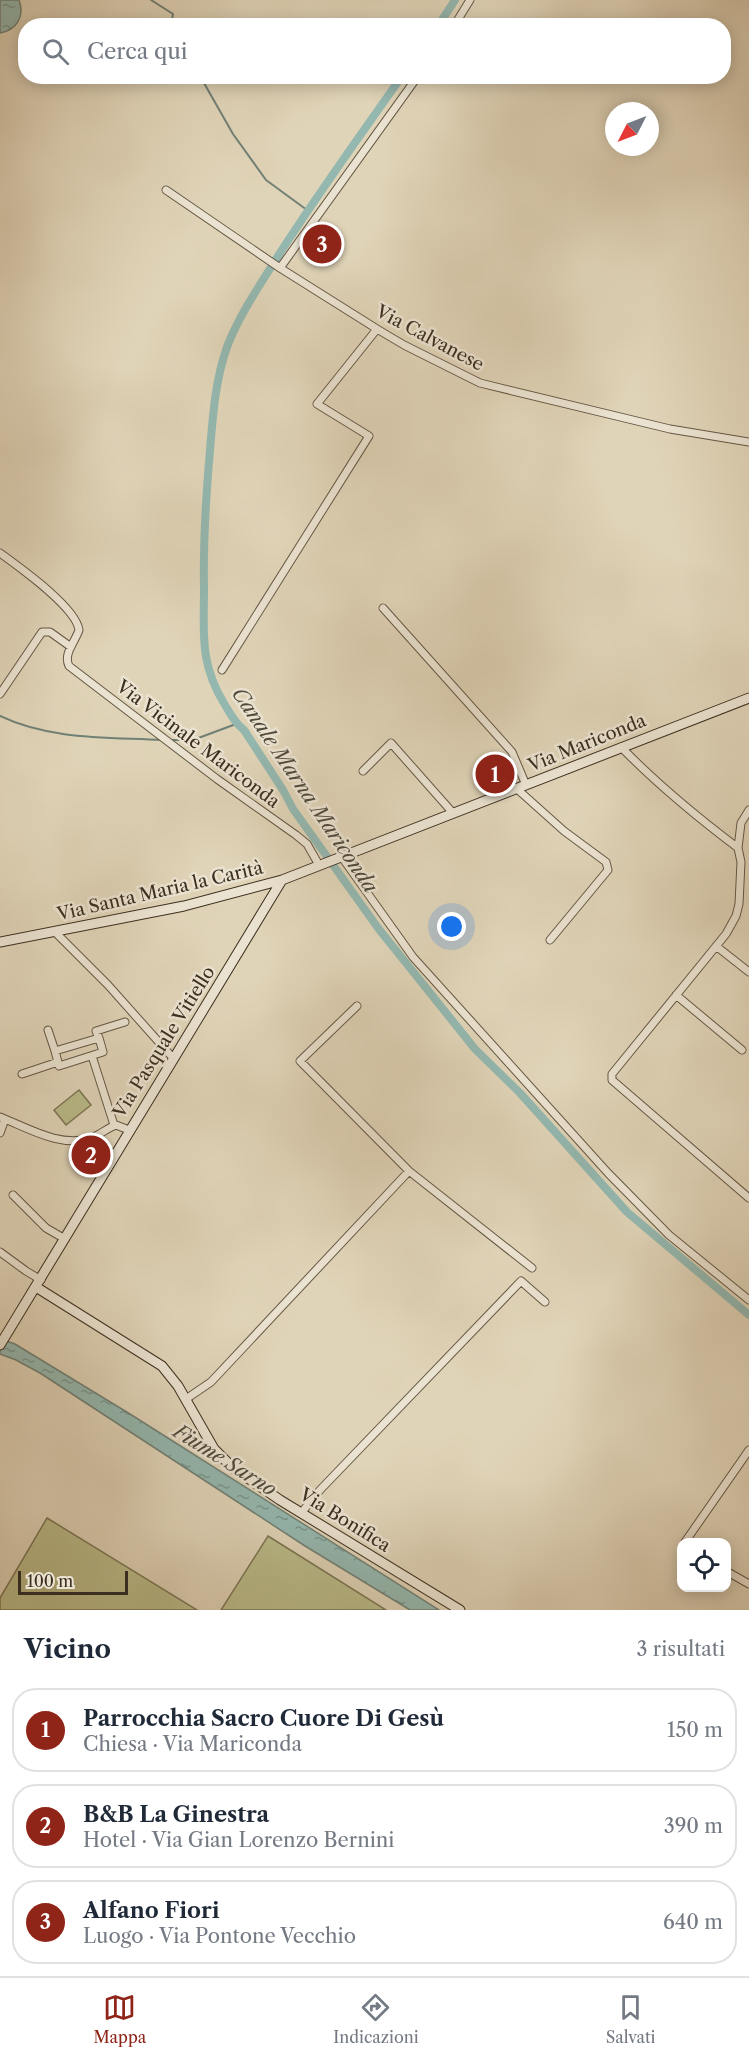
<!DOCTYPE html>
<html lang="it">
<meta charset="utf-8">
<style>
:root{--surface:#fff;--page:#f6f6f7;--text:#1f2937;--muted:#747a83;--line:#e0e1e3;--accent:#8f2418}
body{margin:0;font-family:"Libre Caslon Text",serif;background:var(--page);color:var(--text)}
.controls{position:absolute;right:18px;bottom:18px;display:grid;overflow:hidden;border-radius:12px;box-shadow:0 3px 15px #0003}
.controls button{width:54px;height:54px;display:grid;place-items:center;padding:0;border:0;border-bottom:2px solid var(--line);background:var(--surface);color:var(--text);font:30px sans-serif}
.compass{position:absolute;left:605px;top:102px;width:54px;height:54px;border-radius:50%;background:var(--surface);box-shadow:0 3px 15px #0003;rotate:228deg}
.scale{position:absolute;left:18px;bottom:15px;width:110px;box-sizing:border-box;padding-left:6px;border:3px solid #3c2f1f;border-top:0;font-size:16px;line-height:21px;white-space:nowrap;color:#3c2f1f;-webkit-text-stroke:4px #ebe3d1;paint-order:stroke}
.you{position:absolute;left:452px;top:927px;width:21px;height:21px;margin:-15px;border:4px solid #fff;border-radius:50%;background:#1a73e8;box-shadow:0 0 0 9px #1a73e833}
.badge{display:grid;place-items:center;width:39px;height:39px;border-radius:50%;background:var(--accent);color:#fff;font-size:20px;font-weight:700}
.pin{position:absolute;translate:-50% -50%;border:3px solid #fff;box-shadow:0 2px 6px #0006}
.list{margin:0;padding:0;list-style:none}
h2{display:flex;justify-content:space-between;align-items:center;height:78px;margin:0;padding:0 24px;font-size:26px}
h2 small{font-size:20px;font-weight:400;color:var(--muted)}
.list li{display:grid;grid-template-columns:39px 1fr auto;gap:18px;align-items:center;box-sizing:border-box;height:84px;margin:0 12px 12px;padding:0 12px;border:2px solid var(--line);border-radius:24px}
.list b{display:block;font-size:22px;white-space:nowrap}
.list p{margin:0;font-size:20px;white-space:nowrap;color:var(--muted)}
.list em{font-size:20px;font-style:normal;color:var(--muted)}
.icon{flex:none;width:33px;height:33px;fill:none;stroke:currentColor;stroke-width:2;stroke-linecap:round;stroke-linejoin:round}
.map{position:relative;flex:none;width:749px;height:1610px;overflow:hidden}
.search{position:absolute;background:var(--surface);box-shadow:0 3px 15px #0003;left:18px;right:18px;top:18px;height:66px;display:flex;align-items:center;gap:15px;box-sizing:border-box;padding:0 21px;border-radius:24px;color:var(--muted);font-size:22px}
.sheet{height:366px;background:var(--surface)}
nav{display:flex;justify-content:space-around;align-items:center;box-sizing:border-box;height:84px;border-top:2px solid var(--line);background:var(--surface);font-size:16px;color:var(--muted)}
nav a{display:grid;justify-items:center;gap:3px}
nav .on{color:var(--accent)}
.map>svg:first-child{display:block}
.green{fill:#babb8a;stroke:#7b7554;stroke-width:1.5}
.water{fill:url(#water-ripples);stroke:#718176;stroke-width:1.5}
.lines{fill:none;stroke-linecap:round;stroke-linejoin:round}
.stream{stroke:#718176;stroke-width:2}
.canal{stroke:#94b8b0;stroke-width:8}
.street-casing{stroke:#655845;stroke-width:9}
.secondary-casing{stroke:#3c2f1f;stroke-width:11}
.street{stroke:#ebe3d1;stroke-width:7}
.secondary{stroke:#ebe3d1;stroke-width:9}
.labels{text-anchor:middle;stroke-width:5;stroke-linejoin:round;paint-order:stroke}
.street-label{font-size:18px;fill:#3c2f1f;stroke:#ebe3d1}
.water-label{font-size:20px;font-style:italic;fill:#4e4a3c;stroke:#ebe3d1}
</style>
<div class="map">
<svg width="749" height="1610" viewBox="0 0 749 1610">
<defs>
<pattern id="water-ripples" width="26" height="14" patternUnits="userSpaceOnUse" patternTransform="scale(1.5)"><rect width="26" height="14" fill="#94b8b0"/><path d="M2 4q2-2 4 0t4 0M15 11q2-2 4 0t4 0" fill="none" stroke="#7a968f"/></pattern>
</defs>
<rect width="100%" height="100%" fill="#e0d4b8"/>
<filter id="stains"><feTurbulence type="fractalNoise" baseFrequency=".00333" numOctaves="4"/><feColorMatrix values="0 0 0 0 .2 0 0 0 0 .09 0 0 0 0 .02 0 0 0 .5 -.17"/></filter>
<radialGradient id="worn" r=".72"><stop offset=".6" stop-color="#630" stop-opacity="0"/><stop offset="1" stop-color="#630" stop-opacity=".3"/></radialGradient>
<path class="green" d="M 79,1090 L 91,1105 L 66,1125 L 54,1110 Z
M 47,1518 L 197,1610 L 0,1610 L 0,1598 Z
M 268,1536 L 386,1610 L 221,1610 Z"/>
<path class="water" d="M 0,0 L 19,0 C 25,16 17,30 0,33 Z
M 0,1339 L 15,1344 L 130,1414 L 439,1610 L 410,1610 L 305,1546 L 40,1373 L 16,1360 L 0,1354 Z"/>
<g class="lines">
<path class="stream" d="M 151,0 L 173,14 L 171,26
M 200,76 L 233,134 L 266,180 L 307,210
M 0,716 C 50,740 108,737 162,740
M 171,740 L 193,740 L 236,724"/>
<path class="canal" d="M 438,26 L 455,0
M 402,76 C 360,136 317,195 278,256 C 260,285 239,315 227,347 C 215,381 213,415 210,450 C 206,496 203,541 204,587 C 204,634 199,663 225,705 C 231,715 235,723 244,730 L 283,790 L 293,809 L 378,928 L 475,1049 L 520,1093 L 627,1212 L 749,1315"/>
<g class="street-casing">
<path id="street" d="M 454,26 L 470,0
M 166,190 L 280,268 L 377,329 L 404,345 L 480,383 L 670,429 L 749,442
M 280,268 L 418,76
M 0,553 C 19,567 76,607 79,630 C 75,642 63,654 69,666 L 217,779 L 296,835 L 307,844 L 319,865
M 383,608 L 512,752 L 526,785
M 222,670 L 369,436 L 317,404 L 377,329
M 0,694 L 42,632 L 50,632 L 71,647
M 621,747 C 657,784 697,817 738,848 L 741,862 L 739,904 L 736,916 L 726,934 L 612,1074 L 612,1080 L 749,1198
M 363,771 L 391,743 L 453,813
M 516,788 L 564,831 L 606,862 L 608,870 L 550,940
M 738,848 L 741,823 L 749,810
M 341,856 L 413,957 L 608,1173 L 669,1235 L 749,1300
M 56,933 L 108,985 L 173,1058
M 716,946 L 749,972
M 676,995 L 742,1050
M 357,1006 L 300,1061 L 409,1171 L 532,1268
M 48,1030 L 55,1051
M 99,1038 L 103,1052 L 59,1066 L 55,1051 Z
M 99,1038 L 96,1031 L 125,1022
M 92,1056 L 114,1125
M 22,1074 L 58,1062
M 0,1117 C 28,1128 60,1148 91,1138 C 100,1135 107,1128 116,1125 L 129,1130
M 0,1133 L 5,1119
M 83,1140 L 112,1160
M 13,1195 L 46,1228 L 65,1239
M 0,1252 L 26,1271 L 41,1280
M 186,1399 L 211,1382 L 409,1171
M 302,1512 L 320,1490 L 521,1281 L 545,1302
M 685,1542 L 749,1450
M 726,1571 L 749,1584"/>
</g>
<g class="secondary-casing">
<path id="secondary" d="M 0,942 L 184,906 L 282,880 L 749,698
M 36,1287 L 162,1366 L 178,1386 L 214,1449 L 232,1467 L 280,1500 L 460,1610
M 0,1345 L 282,880"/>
</g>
<use href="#street" class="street"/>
<use href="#secondary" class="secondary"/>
</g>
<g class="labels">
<g class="street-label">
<text transform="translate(430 338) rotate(28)" y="6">Via Calvanese</text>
<text transform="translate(587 743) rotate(-22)" y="6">Via Mariconda</text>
<text transform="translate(198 744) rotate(37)" y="6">Via Vicinale Mariconda</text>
<text transform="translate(160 891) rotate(-13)" y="6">Via Santa Maria la Carità</text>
<text transform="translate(164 1042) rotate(-58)" y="6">Via Pasquale Vitiello</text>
<text transform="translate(345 1520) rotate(32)" y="6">Via Bonifica</text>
</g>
<g class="water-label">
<text transform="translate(305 790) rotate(56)" y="7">Canale Marna Mariconda</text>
<text transform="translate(225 1460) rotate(32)" y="7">Fiume Sarno</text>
</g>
</g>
<rect width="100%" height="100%" filter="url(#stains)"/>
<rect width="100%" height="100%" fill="url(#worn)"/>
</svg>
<div class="controls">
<button><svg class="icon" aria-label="locate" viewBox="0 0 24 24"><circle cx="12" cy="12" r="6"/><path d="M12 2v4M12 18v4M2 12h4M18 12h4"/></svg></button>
</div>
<svg class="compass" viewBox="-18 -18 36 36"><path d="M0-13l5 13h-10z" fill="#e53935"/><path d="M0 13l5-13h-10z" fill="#747a83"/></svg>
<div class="scale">100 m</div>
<div class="you"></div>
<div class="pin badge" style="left:495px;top:774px">1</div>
<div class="pin badge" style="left:91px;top:1155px">2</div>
<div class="pin badge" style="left:322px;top:244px">3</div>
<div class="search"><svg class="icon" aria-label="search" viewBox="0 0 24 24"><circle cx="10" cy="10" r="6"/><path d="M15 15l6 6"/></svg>Cerca qui</div>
</div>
<section class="sheet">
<h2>Vicino<small>3 risultati</small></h2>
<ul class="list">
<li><span class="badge">1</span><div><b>Parrocchia Sacro Cuore Di Gesù</b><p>Chiesa · Via Mariconda</p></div><em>150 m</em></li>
<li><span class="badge">2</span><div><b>B&amp;B La Ginestra</b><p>Hotel · Via Gian Lorenzo Bernini</p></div><em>390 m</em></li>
<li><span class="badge">3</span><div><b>Alfano Fiori</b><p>Luogo · Via Pontone Vecchio</p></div><em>640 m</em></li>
</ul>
</section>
<nav>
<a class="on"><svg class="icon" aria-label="map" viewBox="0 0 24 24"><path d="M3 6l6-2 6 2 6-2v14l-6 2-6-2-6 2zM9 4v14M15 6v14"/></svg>Mappa</a>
<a><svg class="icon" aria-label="directions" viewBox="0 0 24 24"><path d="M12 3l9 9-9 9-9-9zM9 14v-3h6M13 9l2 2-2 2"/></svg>Indicazioni</a>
<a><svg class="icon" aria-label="saved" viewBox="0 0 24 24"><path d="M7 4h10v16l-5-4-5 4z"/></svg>Salvati</a>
</nav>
